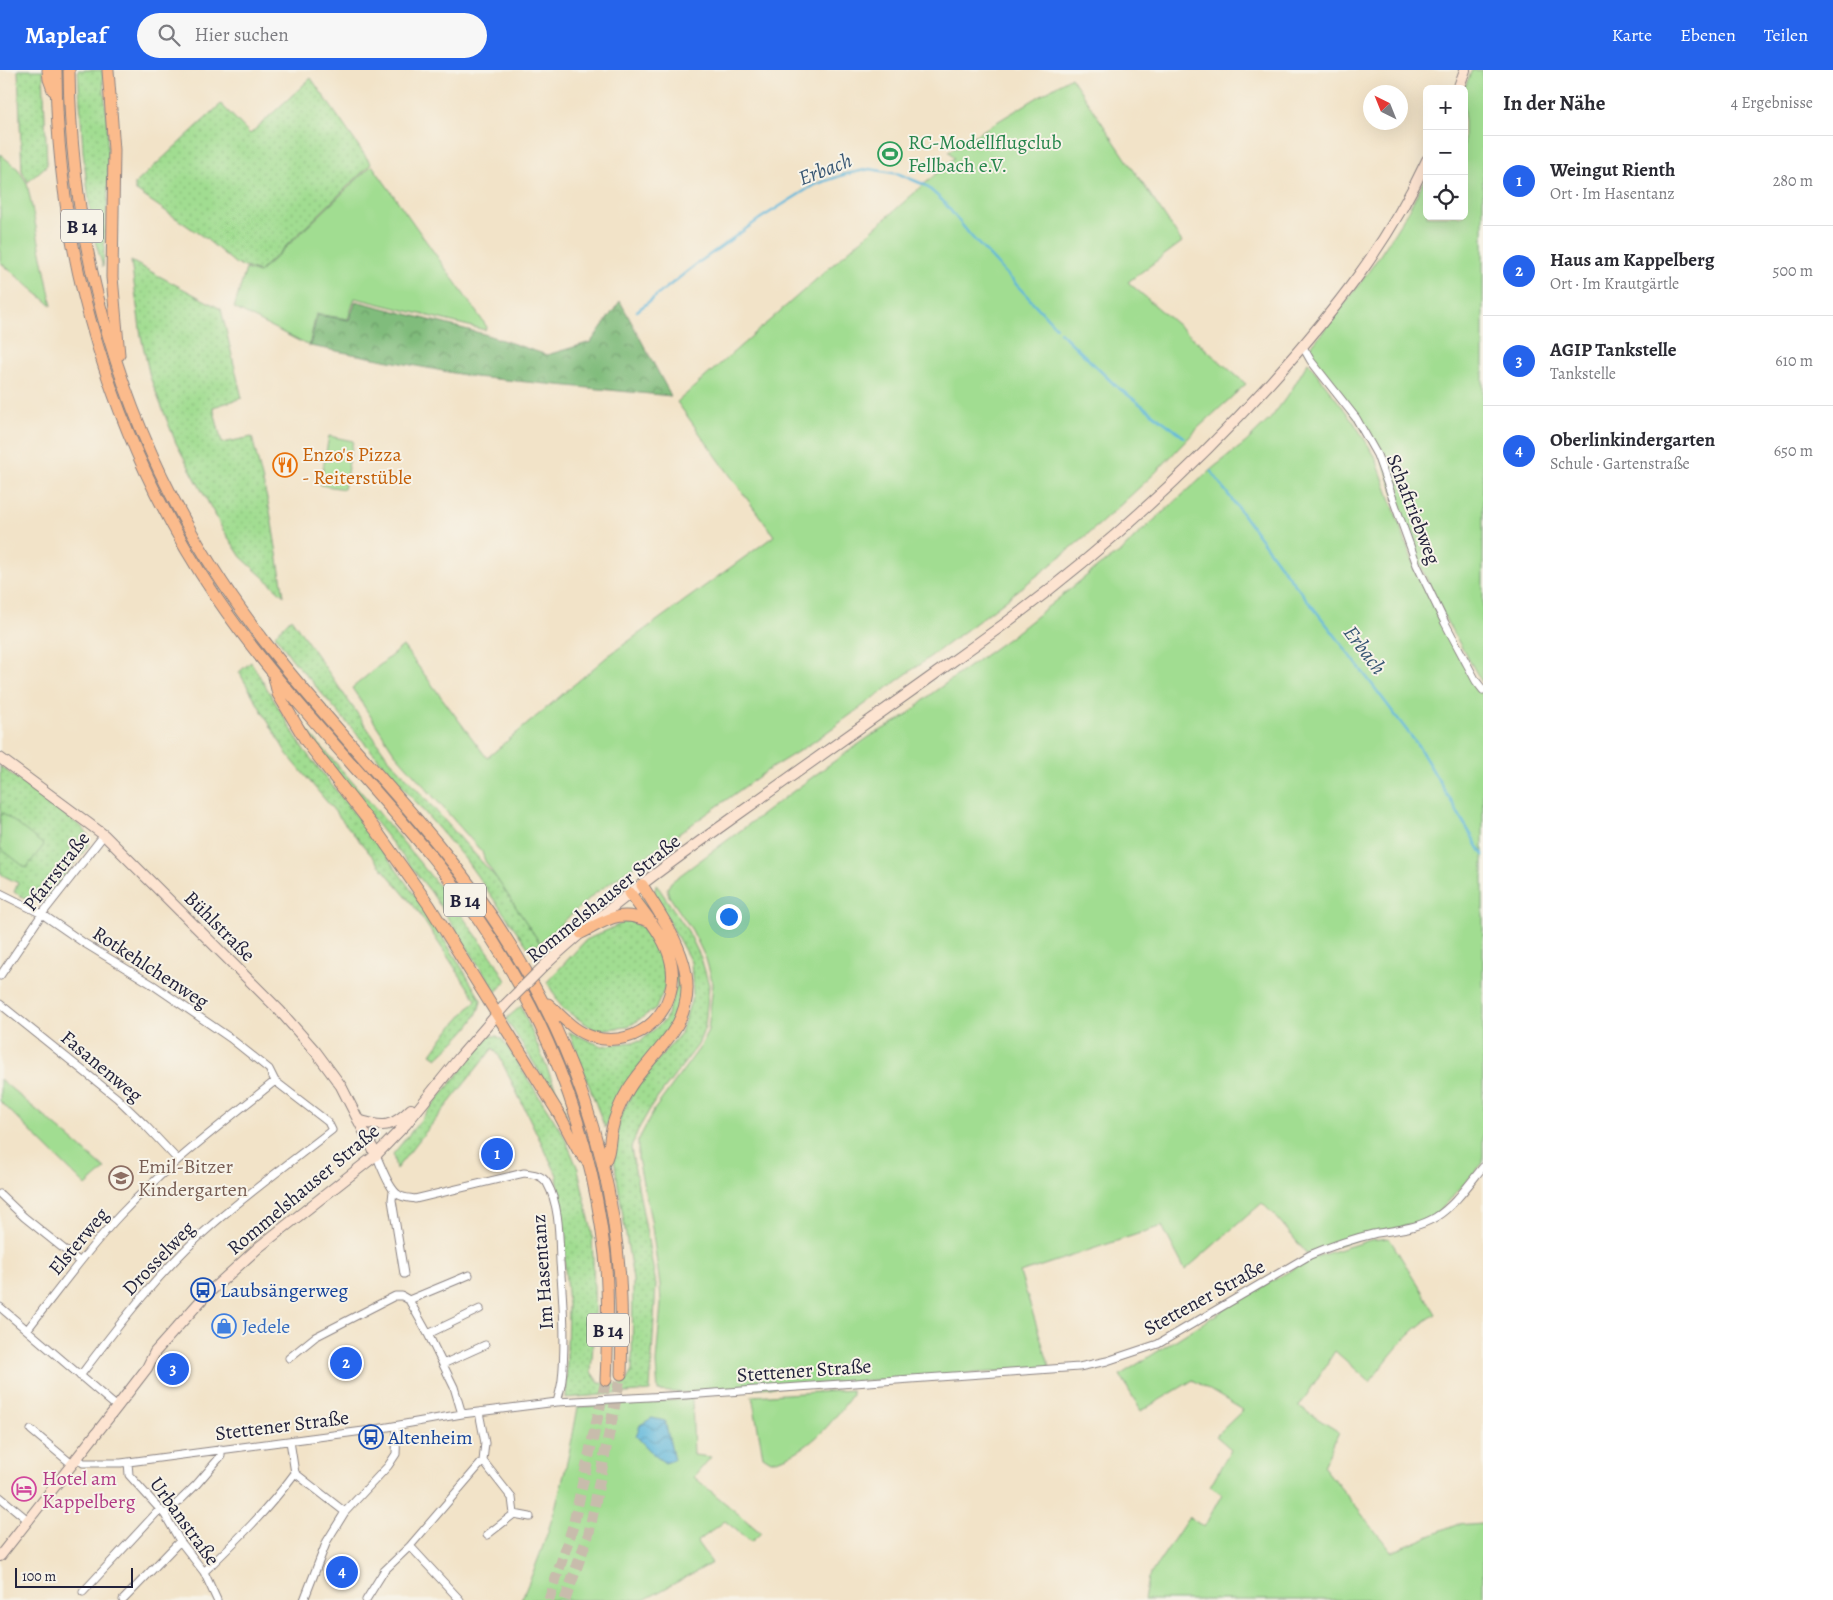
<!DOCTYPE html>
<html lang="de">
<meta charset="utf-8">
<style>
:root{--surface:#fff;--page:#f7f7f7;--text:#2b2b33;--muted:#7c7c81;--line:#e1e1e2;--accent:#2563eb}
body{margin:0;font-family:Alegreya,serif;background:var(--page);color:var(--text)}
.controls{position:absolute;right:15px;top:15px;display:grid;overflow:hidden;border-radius:8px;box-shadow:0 5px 20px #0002}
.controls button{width:45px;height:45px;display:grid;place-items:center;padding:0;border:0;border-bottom:1px solid var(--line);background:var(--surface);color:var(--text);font:25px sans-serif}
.compass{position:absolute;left:1363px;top:15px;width:45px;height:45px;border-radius:50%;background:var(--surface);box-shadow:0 5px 20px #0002;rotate:317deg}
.scale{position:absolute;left:15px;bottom:12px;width:118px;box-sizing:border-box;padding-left:5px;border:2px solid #22223b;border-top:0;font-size:14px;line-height:18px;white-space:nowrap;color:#22223b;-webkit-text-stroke:4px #f7f3e8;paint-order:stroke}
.you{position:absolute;left:728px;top:846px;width:18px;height:18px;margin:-12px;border:4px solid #fff;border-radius:50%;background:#1a73e8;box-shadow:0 0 0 8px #1a73e833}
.badge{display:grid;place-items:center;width:32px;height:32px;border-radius:50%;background:var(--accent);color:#fff;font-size:16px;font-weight:700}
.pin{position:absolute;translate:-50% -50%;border:2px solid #fff;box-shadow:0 1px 5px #0006}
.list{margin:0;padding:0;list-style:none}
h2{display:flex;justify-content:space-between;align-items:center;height:65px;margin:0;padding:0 20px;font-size:21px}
h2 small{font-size:16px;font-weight:400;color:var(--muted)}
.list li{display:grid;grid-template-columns:32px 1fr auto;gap:15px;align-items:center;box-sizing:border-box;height:90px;padding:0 20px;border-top:1px solid var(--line)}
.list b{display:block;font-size:19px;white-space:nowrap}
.list p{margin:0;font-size:16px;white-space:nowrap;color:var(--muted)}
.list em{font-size:16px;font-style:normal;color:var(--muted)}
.icon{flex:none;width:28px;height:28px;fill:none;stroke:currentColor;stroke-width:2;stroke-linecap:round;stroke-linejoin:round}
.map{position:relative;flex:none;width:1483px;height:1530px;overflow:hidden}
header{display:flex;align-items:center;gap:30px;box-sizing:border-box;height:70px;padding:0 25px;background:var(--accent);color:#fff}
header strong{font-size:24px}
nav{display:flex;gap:28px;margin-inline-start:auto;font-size:18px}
.search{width:350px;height:45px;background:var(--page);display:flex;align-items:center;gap:12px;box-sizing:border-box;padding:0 18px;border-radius:28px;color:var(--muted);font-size:19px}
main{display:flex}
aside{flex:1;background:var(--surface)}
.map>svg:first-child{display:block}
.grass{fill:url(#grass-dots);stroke:#628066}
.forest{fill:url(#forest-crowns);stroke:#516f5b}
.green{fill:#a1dd91;stroke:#628066}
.water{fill:url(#water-waves);stroke:#406c8b}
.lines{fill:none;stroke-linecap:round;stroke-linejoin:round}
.stream{stroke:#5eb7db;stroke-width:2.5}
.trunk-tunnel{stroke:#c8bcac;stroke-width:11;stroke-dasharray:11 5.5;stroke-linecap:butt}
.minor-casing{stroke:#8a8282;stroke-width:9}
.secondary-casing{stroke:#8a8282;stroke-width:12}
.trunk-casing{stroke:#8a8282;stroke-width:13}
.minor{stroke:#fff;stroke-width:7}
.secondary{stroke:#fde4d1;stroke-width:10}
.trunk{stroke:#fbbb8c;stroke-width:11}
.secondary-bridge-casing{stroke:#8a8282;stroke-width:12;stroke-linecap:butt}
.secondary-bridge{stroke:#fde4d1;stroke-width:10}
.labels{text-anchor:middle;stroke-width:4;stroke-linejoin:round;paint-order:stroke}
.shield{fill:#f7f3e8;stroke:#62616f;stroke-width:1}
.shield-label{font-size:19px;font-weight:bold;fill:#22223b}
.leisure-label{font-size:20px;fill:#27864d;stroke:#f7f3e8;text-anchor:start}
.food-label{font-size:20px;fill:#c56008;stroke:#f7f3e8;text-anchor:start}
.street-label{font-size:20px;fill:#22223b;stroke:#f7f3e8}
.education-label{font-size:20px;fill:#785e54;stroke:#f7f3e8;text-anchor:start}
.transit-label{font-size:20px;fill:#164399;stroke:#f7f3e8;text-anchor:start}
.shop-label{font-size:20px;fill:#366cbe;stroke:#f7f3e8;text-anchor:start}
.hotel-label{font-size:20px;fill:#b23c85;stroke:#f7f3e8;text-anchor:start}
.water-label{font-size:21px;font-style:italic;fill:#375673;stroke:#f7f3e8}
</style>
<header>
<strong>Mapleaf</strong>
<div class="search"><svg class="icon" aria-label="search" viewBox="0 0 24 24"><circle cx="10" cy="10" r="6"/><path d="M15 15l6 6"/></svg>Hier suchen</div>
<nav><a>Karte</a><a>Ebenen</a><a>Teilen</a></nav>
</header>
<main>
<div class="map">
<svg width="1483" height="1530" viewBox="0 0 1483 1530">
<defs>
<pattern id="grass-dots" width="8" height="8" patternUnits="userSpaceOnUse" patternTransform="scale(1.25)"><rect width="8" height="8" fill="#a1dd91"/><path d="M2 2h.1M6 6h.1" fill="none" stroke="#8abd7e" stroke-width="1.8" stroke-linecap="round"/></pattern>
<pattern id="forest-crowns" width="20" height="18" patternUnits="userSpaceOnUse" patternTransform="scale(1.25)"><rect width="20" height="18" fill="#80bc7b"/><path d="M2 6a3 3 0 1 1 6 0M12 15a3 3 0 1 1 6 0" fill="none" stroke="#689866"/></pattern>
<pattern id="water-waves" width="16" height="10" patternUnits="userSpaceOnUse" patternTransform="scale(1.25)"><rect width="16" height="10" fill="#5eb7db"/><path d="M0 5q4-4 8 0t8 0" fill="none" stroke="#4d94b3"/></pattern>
</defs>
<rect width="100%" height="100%" fill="#f7f3e8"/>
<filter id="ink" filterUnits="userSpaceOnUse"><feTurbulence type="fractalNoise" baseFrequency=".02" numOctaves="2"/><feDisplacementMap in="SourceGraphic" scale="10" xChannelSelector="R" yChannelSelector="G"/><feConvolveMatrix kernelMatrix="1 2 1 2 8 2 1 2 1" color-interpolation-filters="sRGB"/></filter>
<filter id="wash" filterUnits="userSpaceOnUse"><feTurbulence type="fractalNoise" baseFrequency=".0096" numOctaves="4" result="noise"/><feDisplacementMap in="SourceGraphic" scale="20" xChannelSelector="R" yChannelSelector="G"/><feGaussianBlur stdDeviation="1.12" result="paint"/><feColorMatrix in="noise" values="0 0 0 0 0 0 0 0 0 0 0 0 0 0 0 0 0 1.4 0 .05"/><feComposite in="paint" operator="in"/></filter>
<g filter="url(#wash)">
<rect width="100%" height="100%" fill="#f2e3c8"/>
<path class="grass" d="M 18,0 L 43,0 L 47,95 L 28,112 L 22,101 Z
M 78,0 L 102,0 L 107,48 L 108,122 L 103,197 L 93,164 L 83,81 Z
M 311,8 L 371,94 L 259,202 L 236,194 L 205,168 L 135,120 L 135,114 L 221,34 L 250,64 Z
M 131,191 L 221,239 L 242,328 L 213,337 L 222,373 L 252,367 L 270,441 L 284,526 L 241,487 L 222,458 L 176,373 L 150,307 L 141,266 Z
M 291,548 L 386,685 L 498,810 L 540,873 L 530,880 L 465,789 L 292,589 L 275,565 Z
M 251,592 L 304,680 L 366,758 L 414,824 L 456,888 L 481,930 C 479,952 452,974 437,988 L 431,984 L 444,966 L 476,930 L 417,840 L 287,684 L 239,602 Z
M 299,651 L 375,738 L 452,832 L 495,891 L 506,911 L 496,922 L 431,822 L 357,729 Z
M 0,696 L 83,758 L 88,765 L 89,775 L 44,831 L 30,831 L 14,822 L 18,813 L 0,804 Z
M 656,814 L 688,861 L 701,888 L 709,915 L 705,957 L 698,975 L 653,1034 L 639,1058 L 631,1078 L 656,1214 L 650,1321 L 566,1328 L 568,1234 L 557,1105 L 499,986 L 493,978 L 396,1099 L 393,1084 L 489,966 L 497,966 L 503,970 L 563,1064 L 578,1099 L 592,1162 L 595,1247 L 591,1302 L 599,1313 L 624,1315 L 632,1301 L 633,1210 L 614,1089 L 620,1047 L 638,1013 L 681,963 L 693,924 L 691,892 L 654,824 Z
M 639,827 L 643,829 L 659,852 L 680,894 L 683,918 L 673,952 L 626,1014 L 605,1058 L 569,962 L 602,976 L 641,971 L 665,950 L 677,915 Z
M 629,850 L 644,858 L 657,879 L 664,899 L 666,915 L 656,938 L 628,957 L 595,960 L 562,938 L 547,912 L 586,870 Z
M 521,936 L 567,1046 L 506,949 Z"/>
<path class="forest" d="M 356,231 L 484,264 L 547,285 L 591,272 L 620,231 L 671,326 L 475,307 L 310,276 L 317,245 L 349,250 Z"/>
<path class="green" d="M 1472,0 L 1483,0 L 1483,614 L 1447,552 L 1420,495 L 1380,384 L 1313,288 L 1309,279 C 1353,224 1397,168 1427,104 L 1427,146 L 1464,146 L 1464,19 Z
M 1071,7 L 1182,172 L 1128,212 L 1246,314 L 1199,357 L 1155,403 L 1101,453 L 1047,498 L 972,556 L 812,673 L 768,700 L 593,825 L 540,873 L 485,791 L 482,782 L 394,682 L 352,618 L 403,576 L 487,688 L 608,586 L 774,466 L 677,332 L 954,88 L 949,81 Z
M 0,84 L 18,99 L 27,113 L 52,236 L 0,192 Z
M 372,95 L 487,257 L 485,260 L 355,228 L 348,249 L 316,244 L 309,276 L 234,238 L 246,199 L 259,203 Z
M 1308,292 L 1353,351 L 1375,386 L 1414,495 L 1442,555 L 1473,612 L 1483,625 L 1483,1093 L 1438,1143 L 1426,1150 L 1307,1184 L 1279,1150 L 1262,1133 L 1185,1200 L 1162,1156 L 1020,1203 L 1050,1298 L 687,1323 L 658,1321 L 656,1293 L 661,1234 L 660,1215 L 651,1150 L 638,1089 L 638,1071 L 654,1040 L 701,976 L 708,960 L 713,914 L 706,889 L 692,860 L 669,826 L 667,819 L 671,812 L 826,697 L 869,667 L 906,646 L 931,624 L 1009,568 L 1100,495 L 1121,482 L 1135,467 L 1214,397 L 1245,373 L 1271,348 L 1291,321 Z
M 329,366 L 353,371 L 344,419 L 320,415 Z
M 3,743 L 44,775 L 26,798 L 0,778 L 0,747 Z
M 0,1009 C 35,1039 71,1068 105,1099 L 86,1116 L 0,1031 Z
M 1389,1168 L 1436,1244 C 1408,1260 1389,1287 1370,1312 L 1335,1281 L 1299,1337 L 1339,1362 L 1323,1396 L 1392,1482 L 1456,1455 L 1483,1453 L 1483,1530 L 1144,1530 L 1148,1508 L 1189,1447 L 1204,1457 L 1222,1424 L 1210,1416 L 1231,1379 L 1216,1366 L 1243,1340 L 1193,1310 L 1141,1341 L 1120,1305 L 1238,1231 L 1312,1188 L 1370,1170 Z
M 852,1320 L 852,1325 C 831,1354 808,1384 771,1391 L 763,1386 L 752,1326 Z
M 692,1329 L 694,1385 L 711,1387 L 694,1407 L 761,1463 L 751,1472 L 725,1451 L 697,1472 L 712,1493 L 644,1530 L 521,1530 C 550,1467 566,1405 578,1337 Z"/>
<path class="water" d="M 652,1348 L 665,1351 L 674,1390 L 665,1393 L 654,1385 L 636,1366 L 640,1355 Z"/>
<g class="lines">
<path class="stream" d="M 637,241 L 698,193 L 761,148 L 814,115 L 846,104 L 870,99 L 899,104 L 925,115 L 943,131 L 970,165 L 1056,257
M 1060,262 L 1116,316 L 1184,367
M 1211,401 L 1279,494 L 1334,564 L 1417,674 L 1483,785"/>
</g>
</g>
<g filter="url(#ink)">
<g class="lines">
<path class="trunk-tunnel" d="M 549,1530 L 573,1456 L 606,1310
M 565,1530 L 589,1463 L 621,1304"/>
<g class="minor-casing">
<path id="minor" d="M 1303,277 L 1311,291 L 1356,348 L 1377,385 L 1417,495 L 1445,553 L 1476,611 L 1483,620
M 0,823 L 42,844 L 84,873 L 153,915 L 230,968 L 269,999 L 275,1011 L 328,1052 L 332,1060 C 292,1091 251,1121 213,1154 C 162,1198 120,1253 80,1306
M 0,906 L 42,844 L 104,765
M 0,934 L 117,1028 L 145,1055 L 177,1089
M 376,1085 C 381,1095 389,1120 399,1125 C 403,1128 410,1128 415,1129 L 524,1103 C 533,1104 542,1105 547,1113 C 560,1136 559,1167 560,1192 C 563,1231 566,1271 562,1310 C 561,1317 559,1325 557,1332
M 393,1121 L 392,1130 L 404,1204
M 0,1124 L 24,1147 L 80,1192
M 409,1230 L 469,1205
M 0,1237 L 117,1337
M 27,1260 C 57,1222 86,1181 120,1145 C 167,1095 222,1054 275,1011
M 428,1264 L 480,1239
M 289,1288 L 315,1267 L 395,1226 L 402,1226 L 409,1230 L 428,1264 L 454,1317 L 462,1344
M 443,1294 L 485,1275
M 31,1360 L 73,1395
M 78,1388 L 83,1393 L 121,1393 L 371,1360 L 462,1344 L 557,1332 L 686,1325 L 1079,1297 L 1107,1291 L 1158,1274 L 1310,1185 C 1331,1176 1351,1169 1373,1164 C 1394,1160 1416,1159 1436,1147 C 1455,1135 1469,1114 1483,1097
M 483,1391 L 512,1428 L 514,1444 L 530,1447
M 128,1392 L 129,1405 L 165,1445 L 180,1471 L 204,1502 L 217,1530
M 295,1403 L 345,1442
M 0,1427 L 29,1451
M 165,1445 L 196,1415 L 221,1386 L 221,1379
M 487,1465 L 514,1444
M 410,1476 L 460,1530
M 204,1502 C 236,1471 268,1440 295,1403 L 290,1371
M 83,1522 L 160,1439
M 123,1530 L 180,1471
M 304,1530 L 327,1471 L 345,1442 L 388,1396 L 396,1384 L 397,1357
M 366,1530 L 384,1501 L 410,1476 L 483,1391 L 485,1373 L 479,1342"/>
</g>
<g class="secondary-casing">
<path id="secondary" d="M 1458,19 L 1465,0
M 0,688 L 104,765 L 280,941 L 316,982 L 341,1016 L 376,1085
M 546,894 C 605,839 671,792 737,745 C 817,688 898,631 978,573 C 1085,497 1183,409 1271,312 C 1333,243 1388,174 1427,90
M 358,1050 C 383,1058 392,1058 411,1039
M 0,1486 L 117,1337 L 147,1298 L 155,1282 L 205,1226 L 259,1177 L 376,1085 L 406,1054 L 460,987 L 506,934"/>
</g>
<g class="trunk-casing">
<path id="trunk" d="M 48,0 L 49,9 L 53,20
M 56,0 C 57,186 112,372 216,527 C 279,620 360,699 432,787 C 528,905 588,1032 605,1185 C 609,1227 608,1268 606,1310
M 69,0 C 71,181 122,361 222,512 C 284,606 364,685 436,772 C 542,900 608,1041 620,1209 C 622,1241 622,1272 621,1304
M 108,0 L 114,80 L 112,207 L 119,285
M 274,607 L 278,624 L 306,671 L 378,763 L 429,835 L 559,1044 L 578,1080 L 587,1091
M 581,863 C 608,850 618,839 649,851
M 548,934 C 563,947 574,962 593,967 C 640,980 681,938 671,892 C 666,867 644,844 630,823
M 603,1095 C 610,1083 609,1075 611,1063 C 614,1048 620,1033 628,1020 C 640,1000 658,983 672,963 C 709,911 670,860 642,815"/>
</g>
<use href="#minor" class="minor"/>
<use href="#secondary" class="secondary"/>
<use href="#trunk" class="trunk"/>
<g class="secondary-bridge-casing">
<path id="secondary-bridge" d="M 506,934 L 546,894"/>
</g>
<use href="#secondary-bridge" class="secondary-bridge"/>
</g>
</g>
<defs>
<g id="stadium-ring" transform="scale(1.25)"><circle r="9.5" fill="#f7f3e8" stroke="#2e9e5b" stroke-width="1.5"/><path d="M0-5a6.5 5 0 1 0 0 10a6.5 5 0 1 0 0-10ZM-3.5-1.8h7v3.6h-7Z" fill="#2e9e5b"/></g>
<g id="restaurant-ring" transform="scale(1.25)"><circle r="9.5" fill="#f7f3e8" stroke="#e8710a" stroke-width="1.5"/><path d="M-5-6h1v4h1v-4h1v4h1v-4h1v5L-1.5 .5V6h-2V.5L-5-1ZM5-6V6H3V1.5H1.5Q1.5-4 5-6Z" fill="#e8710a"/></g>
<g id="school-ring" transform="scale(1.25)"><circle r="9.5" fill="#f7f3e8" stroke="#8d6e63" stroke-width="1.5"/><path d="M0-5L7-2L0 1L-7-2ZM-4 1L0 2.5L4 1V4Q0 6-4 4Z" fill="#8d6e63"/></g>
<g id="bus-ring" transform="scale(1.25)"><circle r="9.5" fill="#f7f3e8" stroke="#1a4fb4" stroke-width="1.5"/><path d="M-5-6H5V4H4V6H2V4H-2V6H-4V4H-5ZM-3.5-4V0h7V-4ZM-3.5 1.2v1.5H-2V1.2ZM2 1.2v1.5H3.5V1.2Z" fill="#1a4fb4"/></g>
<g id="shop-ring" transform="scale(1.25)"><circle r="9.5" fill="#f7f3e8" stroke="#3f7fe0" stroke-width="1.5"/><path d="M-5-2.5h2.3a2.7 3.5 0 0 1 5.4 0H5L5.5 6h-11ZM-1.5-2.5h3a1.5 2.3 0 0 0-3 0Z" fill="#3f7fe0"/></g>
<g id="hotel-ring" transform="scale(1.25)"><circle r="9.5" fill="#f7f3e8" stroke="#d1479c" stroke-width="1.5"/><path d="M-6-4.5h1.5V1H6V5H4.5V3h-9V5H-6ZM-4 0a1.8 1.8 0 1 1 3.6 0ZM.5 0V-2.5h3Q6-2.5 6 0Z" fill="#d1479c"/></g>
</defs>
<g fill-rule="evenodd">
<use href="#stadium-ring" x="890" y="84"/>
<use href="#restaurant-ring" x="285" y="395"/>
<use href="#school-ring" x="121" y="1108"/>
<use href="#bus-ring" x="203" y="1220"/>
<use href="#shop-ring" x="224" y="1256"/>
<use href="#bus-ring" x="371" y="1367"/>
<use href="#hotel-ring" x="24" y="1419"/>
</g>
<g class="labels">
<g class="shield">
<rect x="61" y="139.5" width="42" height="33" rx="4"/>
<rect x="444" y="813.5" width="42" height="33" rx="4"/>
<rect x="587" y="1243.5" width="42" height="33" rx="4"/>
</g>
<g class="shield-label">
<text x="82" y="163">B 14</text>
<text x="465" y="837">B 14</text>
<text x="608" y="1267">B 14</text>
</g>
<g class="leisure-label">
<text x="908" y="79">RC-Modellflugclub<tspan x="908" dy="23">Fellbach e.V.</tspan></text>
</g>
<g class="food-label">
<text x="302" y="391">Enzo's Pizza<tspan x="302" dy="23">- Reiterstüble</tspan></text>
</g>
<g class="street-label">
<text transform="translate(1414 439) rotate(69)" y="7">Schaftriebweg</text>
<text transform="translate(56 801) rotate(-52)" y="7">Pfarrstraße</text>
<text transform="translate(603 828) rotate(-39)" y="7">Rommelshauser Straße</text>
<text transform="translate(220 856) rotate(45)" y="7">Bühlstraße</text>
<text transform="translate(151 897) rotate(33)" y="7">Rotkehlchenweg</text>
<text transform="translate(102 996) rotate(40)" y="7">Fasanenweg</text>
<text transform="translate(303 1119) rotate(-40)" y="7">Rommelshauser Straße</text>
<text transform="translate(78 1171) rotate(-50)" y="7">Elsterweg</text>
<text transform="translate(158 1188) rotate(-46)" y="7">Drosselweg</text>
<text transform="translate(542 1202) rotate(-94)" y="7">Im Hasentanz</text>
<text transform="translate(1204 1227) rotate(-29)" y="7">Stettener Straße</text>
<text transform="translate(804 1300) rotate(-4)" y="7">Stettener Straße</text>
<text transform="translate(282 1355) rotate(-7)" y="7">Stettener Straße</text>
<text transform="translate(185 1451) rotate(54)" y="7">Urbanstraße</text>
</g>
<g class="education-label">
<text x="138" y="1103">Emil-Bitzer<tspan x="138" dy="23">Kindergarten</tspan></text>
</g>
<g class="transit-label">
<text x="220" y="1227">Laubsängerweg</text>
<text x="388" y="1374">Altenheim</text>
</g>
<g class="shop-label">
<text x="242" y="1263">Jedele</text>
</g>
<g class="hotel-label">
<text x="42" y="1415">Hotel am<tspan x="42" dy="23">Kappelberg</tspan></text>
</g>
<g class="water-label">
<text transform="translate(825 99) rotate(-21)" y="7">Erbach</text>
<text transform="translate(1365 580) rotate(53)" y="7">Erbach</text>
</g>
</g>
</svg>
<div class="controls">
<button>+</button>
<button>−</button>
<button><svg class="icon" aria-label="locate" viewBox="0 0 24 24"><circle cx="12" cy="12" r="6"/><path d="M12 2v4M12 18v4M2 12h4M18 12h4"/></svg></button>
</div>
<svg class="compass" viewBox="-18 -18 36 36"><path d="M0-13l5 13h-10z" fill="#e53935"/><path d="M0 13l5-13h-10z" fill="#7c7c81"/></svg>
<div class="scale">100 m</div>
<div class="you"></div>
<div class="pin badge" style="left:497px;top:1084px">1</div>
<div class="pin badge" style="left:346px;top:1293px">2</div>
<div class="pin badge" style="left:173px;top:1299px">3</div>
<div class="pin badge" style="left:342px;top:1502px">4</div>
</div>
<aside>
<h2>In der Nähe<small>4 Ergebnisse</small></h2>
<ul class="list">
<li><span class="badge">1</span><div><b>Weingut Rienth</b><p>Ort · Im Hasentanz</p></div><em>280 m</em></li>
<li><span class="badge">2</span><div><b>Haus am Kappelberg</b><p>Ort · Im Krautgärtle</p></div><em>500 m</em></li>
<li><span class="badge">3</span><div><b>AGIP Tankstelle</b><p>Tankstelle</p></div><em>610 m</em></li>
<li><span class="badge">4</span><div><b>Oberlinkindergarten</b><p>Schule · Gartenstraße</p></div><em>650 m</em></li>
</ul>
</aside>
</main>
